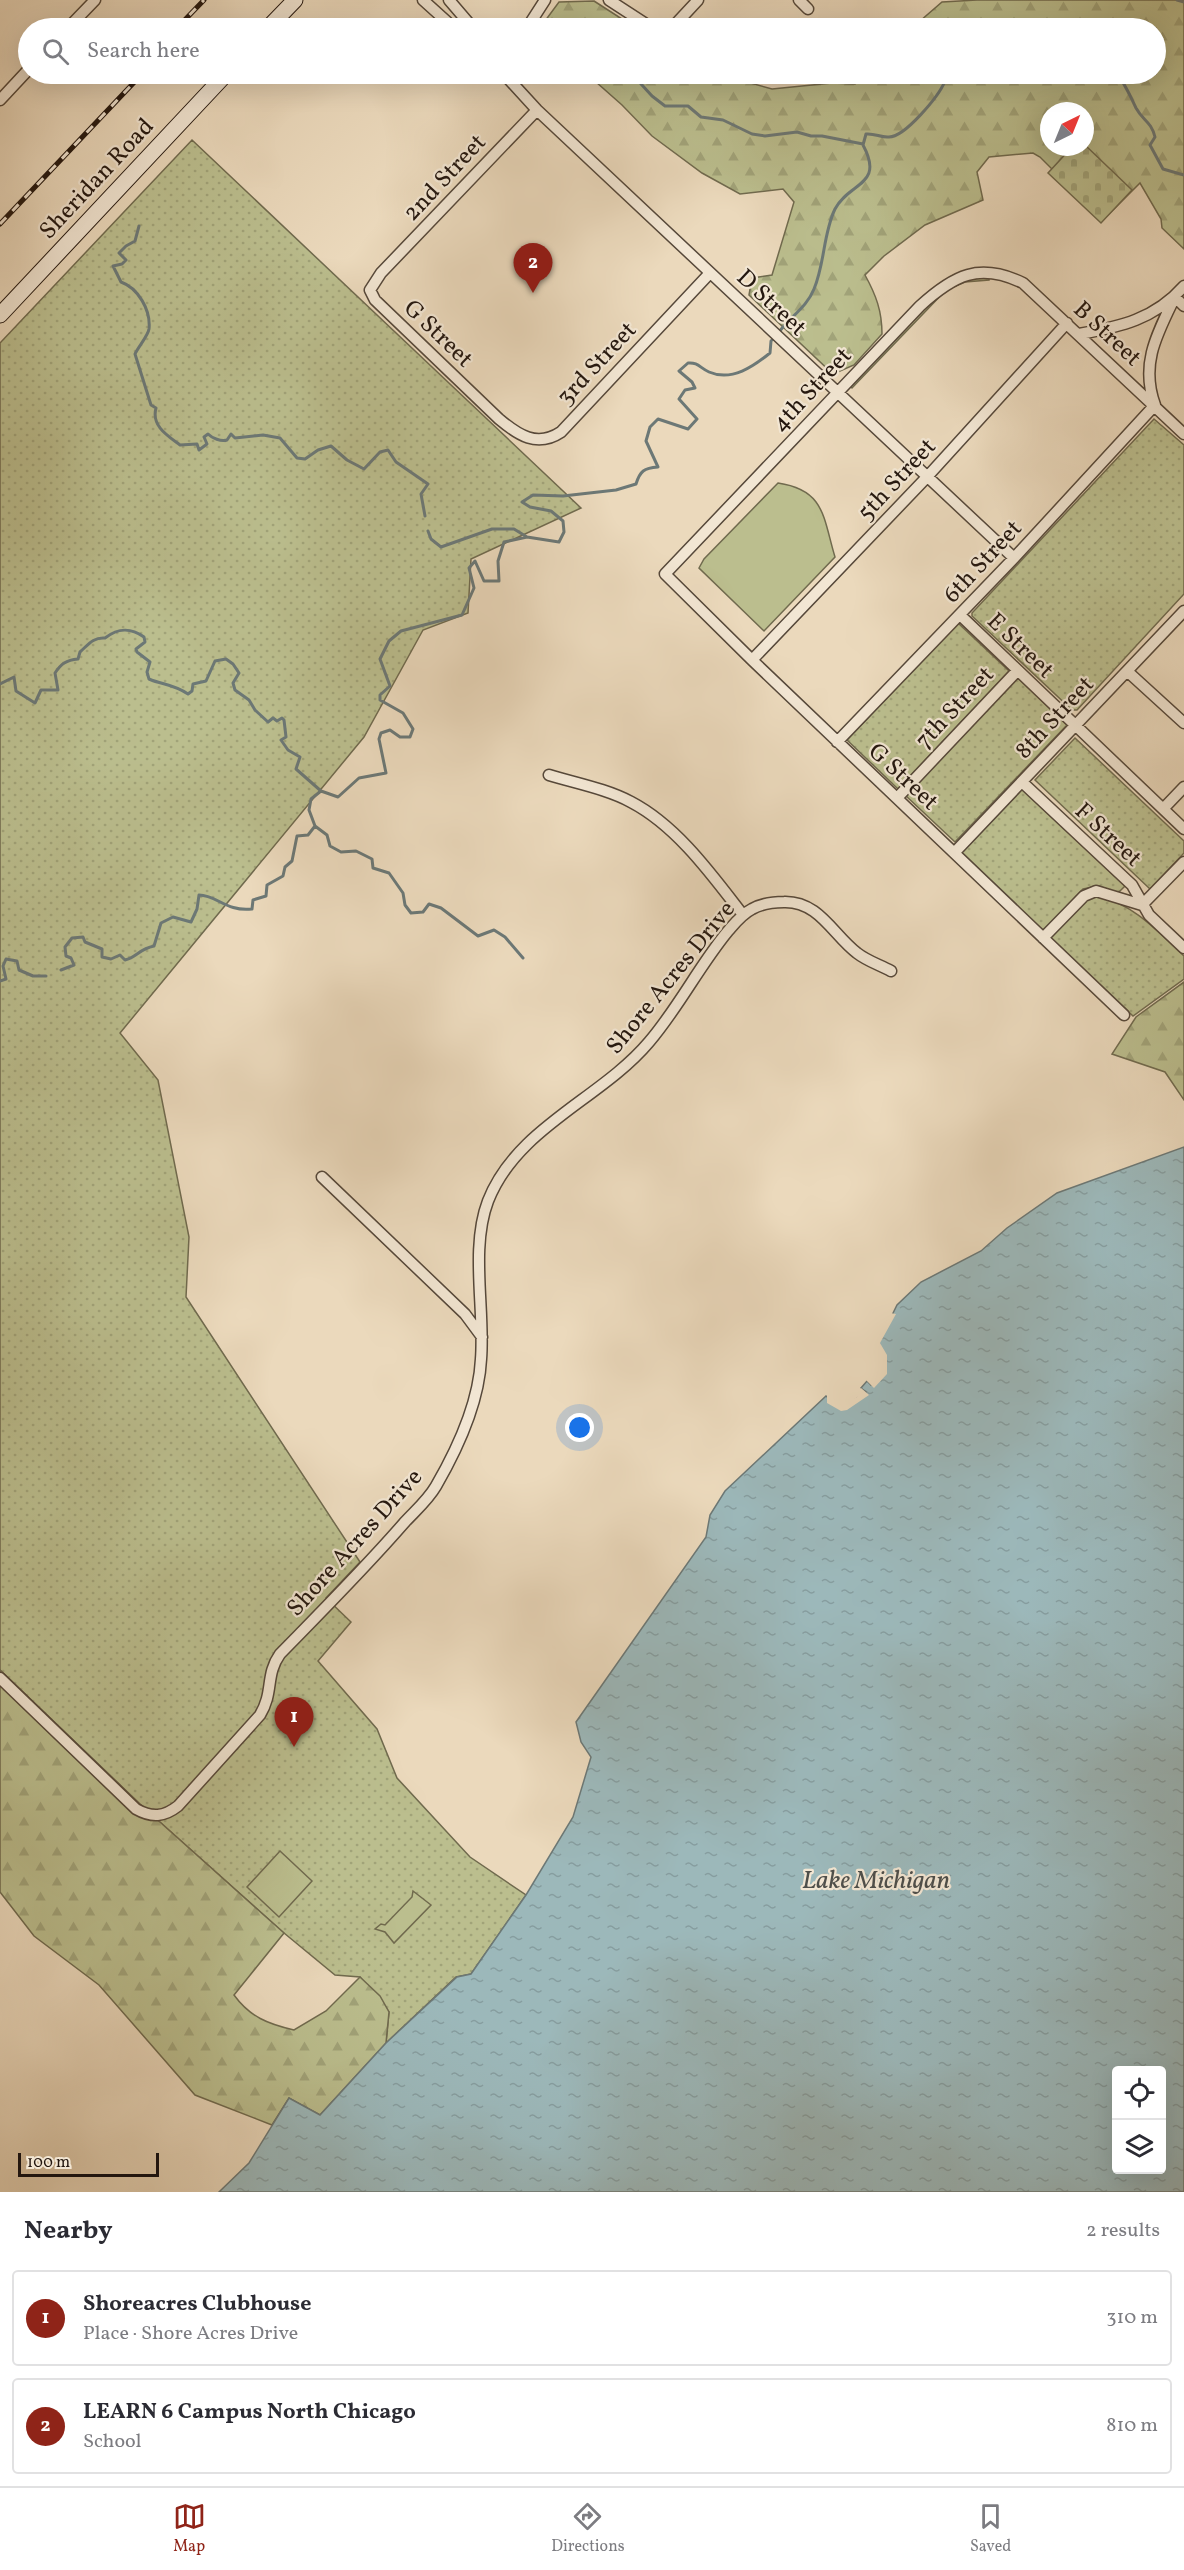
<!DOCTYPE html>
<meta charset="utf-8">
<style>
:root{--surface:#fff;--page:#f7f7f7;--text:#2b2b33;--muted:#7c7c81;--line:#e1e1e2;--accent:#8f2418}
body{margin:0;font-family:Vollkorn,serif;background:var(--page);color:var(--text)}
.controls{position:absolute;right:18px;bottom:18px;display:grid;overflow:hidden;border-radius:6px;box-shadow:0 6px 24px #0002}
.controls button{width:54px;height:54px;display:grid;place-items:center;padding:0;border:0;border-bottom:2px solid var(--line);background:var(--surface);color:var(--text);font:30px sans-serif}
.compass{position:absolute;left:1040px;top:102px;width:54px;height:54px;border-radius:50%;background:var(--surface);box-shadow:0 6px 24px #0002;rotate:43deg}
.scale{position:absolute;left:18px;bottom:15px;width:141px;box-sizing:border-box;padding-left:6px;border:3px solid #24170f;border-top:0;font-size:16px;line-height:21px;white-space:nowrap;color:#24170f;-webkit-text-stroke:4px #f2e6d3;paint-order:stroke}
.you{position:absolute;left:580px;top:1428px;width:21px;height:21px;margin:-15px;border:4px solid #fff;border-radius:50%;background:#1a73e8;box-shadow:0 0 0 9px #1a73e833}
.badge{display:grid;place-items:center;width:39px;height:39px;border-radius:50%;background:var(--accent);color:#fff;font-size:20px;font-weight:700}
.pin{position:absolute;translate:-50% -50px;filter:drop-shadow(0 2px 3px #0008)}
.pin::after{content:'';position:absolute;top:32px;width:21px;height:18px;background:inherit;clip-path:polygon(0 0,100% 0,50% 100%)}
.list{margin:0;padding:0;list-style:none}
h2{display:flex;justify-content:space-between;align-items:center;height:78px;margin:0;padding:0 24px;font-size:26px}
h2 small{font-size:20px;font-weight:400;color:var(--muted)}
.list li{display:grid;grid-template-columns:39px 1fr auto;gap:18px;align-items:center;box-sizing:border-box;height:96px;margin:0 12px 12px;padding:0 12px;border:2px solid var(--line);border-radius:6px}
.list b{display:block;font-size:22px;white-space:nowrap}
.list p{margin:0;font-size:20px;white-space:nowrap;color:var(--muted)}
.list em{font-size:20px;font-style:normal;color:var(--muted)}
.icon{flex:none;width:33px;height:33px;fill:none;stroke:currentColor;stroke-width:2;stroke-linecap:round;stroke-linejoin:round}
.map{position:relative;flex:none;width:1184px;height:2192px;overflow:hidden}
.search{position:absolute;background:var(--surface);box-shadow:0 6px 24px #0002;left:18px;right:18px;top:18px;height:66px;display:flex;align-items:center;gap:15px;box-sizing:border-box;padding:0 21px;border-radius:33px;color:var(--muted);font-size:22px}
.sheet{height:294px;background:var(--surface)}
nav{display:flex;justify-content:space-around;align-items:center;box-sizing:border-box;height:84px;border-top:2px solid var(--line);background:var(--surface);font-size:16px;color:var(--muted)}
nav a{display:grid;justify-items:center;gap:3px}
nav .on{color:var(--accent)}
.map>svg:first-child{display:block}
.grass{fill:url(#grass-dots);stroke:#706a4e;stroke-width:1.5}
.forest{fill:url(#forest-firs);stroke:#706a4e;stroke-width:1.5;fill-rule:evenodd}
.cemetery{fill:url(#cemetery-stones);stroke:#706a4e;stroke-width:1.5}
.park{fill:#bbbe8e;stroke:#706a4e;stroke-width:1.5}
.water{fill:url(#water-ripples);stroke:#6c7876;stroke-width:1.5;fill-rule:evenodd}
.pier{fill:#ebd9bc}
.lines{fill:none;stroke-linecap:round;stroke-linejoin:round}
.stream{stroke:#6c7876;stroke-width:3}
.minor-casing{stroke:#56483a;stroke-width:13}
.secondary-casing{stroke:#24170f;stroke-width:17}
.minor{stroke:#f2e6d3;stroke-width:10}
.secondary{stroke:#f2e6d3;stroke-width:15}
.rail-casing{stroke:#24170f;stroke-width:5}
.rail{stroke:#f2e6d3;stroke-width:3;stroke-dasharray:9;stroke-linecap:butt}
.labels{text-anchor:middle;stroke-width:4.5;stroke-linejoin:round;paint-order:stroke}
.street-label{font-size:24px;fill:#24170f;stroke:#f2e6d3}
.water-label{font-size:26px;font-style:italic;fill:#4e4f4b;stroke:#f2e6d3}
</style>
<div class="map">
<svg width="1184" height="2192" viewBox="0 0 1184 2192">
<defs>
<pattern id="grass-dots" width="8" height="8" patternUnits="userSpaceOnUse" patternTransform="scale(1.5)"><rect width="8" height="8" fill="#bbbe8e"/><path d="M2 2h.1M6 6h.1" fill="none" stroke="#a1a379" stroke-width="1.8" stroke-linecap="round"/></pattern>
<pattern id="forest-firs" width="22" height="20" patternUnits="userSpaceOnUse" patternTransform="scale(1.5)"><rect width="22" height="20" fill="#bbbe8e"/><path d="M5 1l3.5 6h-7zM16 11l3.5 6h-7z" fill="#a1a379"/></pattern>
<pattern id="cemetery-stones" width="16" height="16" patternUnits="userSpaceOnUse" patternTransform="scale(1.5)"><rect width="16" height="16" fill="#bbbe8e"/><path d="M2 7V4a2 2 0 0 1 4 0v3zM10 15v-3a2 2 0 0 1 4 0v3z" fill="#a1a379"/></pattern>
<pattern id="water-ripples" width="26" height="14" patternUnits="userSpaceOnUse" patternTransform="scale(1.5)"><rect width="26" height="14" fill="#9cb8ba"/><path d="M2 4q2-2 4 0t4 0M15 11q2-2 4 0t4 0" fill="none" stroke="#869d9f"/></pattern>
</defs>
<rect width="100%" height="100%" fill="#ebd9bc"/>
<filter id="stains"><feTurbulence type="fractalNoise" baseFrequency=".00333" numOctaves="4"/><feColorMatrix values="0 0 0 0 .2 0 0 0 0 .09 0 0 0 0 .02 0 0 0 .5 -.17"/></filter>
<radialGradient id="worn" r=".72"><stop offset=".6" stop-color="#630" stop-opacity="0"/><stop offset="1" stop-color="#630" stop-opacity=".3"/></radialGradient>
<path class="grass" d="M 192,140 L 581,508 L 471,559 L 468,613 L 423,630 L 364,737 L 120,1033 L 158,1080 L 189,1237 L 186,1297 L 360,1562 L 326,1598 L 351,1622 L 318,1661 L 377,1729 L 397,1778 L 470,1857 L 526,1895 L 471,1974 L 456,1977 L 386,2043 L 389,2012 L 360,1977 L 335,1975 L 284,1933 L 142,1806 L 0,1670 L 0,343 Z
M 989,277 L 989,280 L 965,282 L 946,290 L 852,388 L 850,386 L 933,297 L 957,281 Z
M 1154,419 L 1184,445 L 1184,594 L 1077,710 L 1072,710 L 972,616 L 972,613 Z
M 958,623 L 1009,671 L 898,789 L 847,740 Z
M 1018,678 L 1067,725 L 955,842 L 905,795 Z
M 1075,738 L 1184,841 L 1184,853 L 1150,889 L 1035,780 Z
M 1021,788 L 1125,886 L 1118,893 L 1099,886 L 1083,889 L 1043,931 L 960,852 Z
M 1097,895 C 1137,907 1154,928 1184,956 L 1184,979 L 1133,1016 L 1049,937 L 1086,898 Z"/>
<path class="forest" d="M 977,0 L 1184,0 L 1184,249 L 1162,228 L 1161,219 L 1140,183 L 1103,220 L 1040,157 L 1033,153 L 989,157 L 977,172 L 983,200 L 925,225 L 884,256 L 865,275 C 876,295 882,311 882,334 L 854,365 L 833,374 L 749,295 L 752,278 L 772,275 L 794,202 L 783,189 L 740,194 L 702,173 L 652,136 L 622,105 L 587,74 L 718,74 L 772,89 L 832,83 L 855,84 L 868,74 L 1156,74 L 1156,28 L 912,28 L 942,2 ZM 1049,111 L 1085,111 L 1085,147 L 1049,147 Z
M 594,1 L 636,28 L 544,28 L 542,25 L 559,2 Z
M 1184,982 L 1184,1100 L 1165,1072 L 1112,1054 L 1136,1017 Z
M 0,1670 L 142,1806 L 284,1933 L 234,1995 C 250,2017 268,2024 294,2030 L 326,2011 L 360,1977 L 380,1996 L 389,2012 L 386,2043 L 320,2115 L 289,2098 L 272,2125 L 195,2095 L 99,1985 L 34,1936 L 0,1892 Z"/>
<path class="cemetery" d="M 1085,145 L 1132,190 L 1101,223 L 1048,173 L 1072,147 L 1085,147 Z"/>
<path class="park" d="M 778,483 C 825,490 823,517 835,557 L 764,631 L 699,568 L 704,559 Z
M 280,1851 L 312,1881 L 279,1917 L 247,1887 Z
M 413,1891 L 431,1905 L 394,1943 L 385,1932 L 375,1929 L 381,1924 L 385,1925 L 412,1897 Z"/>
<path class="water" d="M 1184,1147 L 1184,2192 L 219,2192 L 249,2163 L 289,2098 L 320,2115 L 386,2043 L 457,1977 L 471,1974 L 526,1895 L 573,1817 L 591,1757 L 581,1742 L 576,1722 L 706,1537 L 710,1515 L 725,1491 L 826,1396 L 841,1409 L 866,1392 L 861,1388 L 867,1381 L 871,1385 L 884,1367 L 879,1342 L 897,1305 L 921,1282 L 981,1251 L 1007,1228 L 1057,1193 ZM 1116,2070 L 1162,2070 L 1162,2170 L 1116,2170 Z"/>
<path class="pier" d="M 890,1313 L 896,1314 L 880,1343 L 887,1355 L 887,1374 L 874,1388 L 865,1379 L 871,1381 L 880,1367 L 876,1342 Z
M 861,1388 L 869,1395 L 847,1410 L 841,1411 L 827,1403 L 827,1393 L 841,1405 L 857,1397 L 861,1392 L 859,1390 Z"/>
<g class="lines">
<path class="stream" d="M 1177,0 L 1184,2
M 574,23 L 579,28
M 632,74 L 652,96 L 665,106 L 688,106 L 701,117 L 723,120 L 752,134 L 765,136 L 797,132 L 811,136 L 822,136 L 863,144
M 1117,74 C 1126,85 1130,96 1136,108 C 1143,121 1151,121 1155,137 L 1150,145 L 1163,169 L 1184,175
M 139,226 L 135,241 L 126,246 L 119,253 L 126,260 L 122,264 L 113,266 L 121,282 C 138,288 151,310 149,329 C 148,336 138,347 135,354 L 151,405 L 156,408 C 151,426 168,436 180,445 L 197,444 L 199,450 L 207,444 L 204,437 L 208,434 C 212,438 221,442 227,440 L 231,434 L 235,438 L 263,435 L 280,438 L 297,458 L 305,459 L 318,450 L 331,446 L 347,460 L 364,469 L 380,452 L 388,450 L 396,462 L 428,484 L 421,494 L 425,516
M 779,332 C 790,317 807,307 814,289 C 825,263 823,234 835,209 C 849,182 885,186 863,145 L 866,134 C 875,133 881,138 889,137 C 905,137 939,96 945,81 L 972,74 L 985,74
M 428,531 L 431,539 L 441,547 L 492,529 L 514,529 L 527,537 L 559,542 L 564,532 L 563,521 L 551,511 L 530,507 L 522,502 L 533,495 L 563,496 L 616,490 L 636,484 C 640,471 644,468 658,467 L 646,441 L 650,427 L 658,419 L 688,429 L 697,419 L 679,399 L 685,390 L 695,388 L 692,382 L 679,371 L 688,363 C 698,362 700,368 709,372 C 732,382 754,366 770,353 L 771,341 L 775,337
M 0,684 L 14,677 L 16,691 L 35,703 L 41,690 L 58,690 L 55,673 C 61,664 66,660 78,659 L 80,652 C 88,645 93,637 105,638 C 118,628 130,627 144,637 L 145,642 L 136,649 L 137,652 L 150,662 L 147,672 L 149,679 C 163,685 173,684 188,694 L 192,691 L 193,684 L 206,681 L 215,661 L 226,659 L 233,664 L 239,673 L 233,683 L 235,690 L 249,700 L 255,710 L 268,722 L 273,718 L 277,721 L 282,718 L 284,720 L 286,737 L 281,740 L 288,750 L 300,757 L 296,769 L 321,791 L 338,797 L 359,778 L 386,773 L 379,739 L 381,733 L 390,730 L 400,737 L 410,737 L 413,729 L 403,713 L 380,700 L 380,695 L 390,686 L 380,659 L 389,641 L 401,631 L 462,615 L 474,588 L 469,568 L 475,561 L 484,581 L 499,581 L 498,561 L 504,542 L 527,537
M 315,826 L 327,835 L 330,846 L 341,852 L 356,851 L 372,859 L 373,868 L 389,873 L 403,893 L 405,905 L 411,913 L 423,912 L 429,904 L 441,908 L 478,936 L 494,930 L 505,937 L 523,958
M 61,970 L 74,965 L 71,958 L 66,956 L 65,947 L 72,938 L 83,937 L 85,942 L 102,949 L 102,957 L 111,959 L 120,955 L 125,960 C 137,957 139,949 154,946 L 161,923 L 173,917 L 191,922 L 197,909 L 199,895 C 217,895 226,912 252,909 L 253,900 L 266,896 L 267,885 L 283,876 L 285,867 L 292,861 L 297,836 L 308,835 L 315,826 L 309,810 L 311,799 L 321,791
M 0,981 L 6,979 L 3,966 L 6,959 L 17,961 L 19,970 L 33,976 L 46,976"/>
<g class="minor-casing">
<path id="minor" d="M 423,0 L 454,28
M 449,0 L 473,28
M 609,0 L 652,28
M 799,0 L 808,9
M 68,28 L 95,0
M 527,28 L 545,0
M 672,28 L 698,0
M 504,74 L 537,110 L 1014,558
M 0,100 L 28,70
M 537,110 L 381,273 L 370,290 L 375,300 L 499,419 C 518,435 537,448 561,432 L 710,273
M 1079,334 C 1120,327 1155,319 1184,286
M 960,615 L 1184,829
M 752,660 L 927,477 L 1067,323
M 1127,671 L 1184,723
M 837,742 L 1014,558 L 1155,405 C 1140,364 1157,334 1175,297 L 1184,306
M 549,775 C 575,783 607,789 631,802 C 677,826 712,875 743,915
M 1022,782 L 1132,885 L 1149,915 L 1184,948
M 897,798 L 1017,671
M 1163,809 L 1184,787
M 955,852 L 1184,611
M 1043,938 L 1084,896 L 1096,891 L 1142,905 L 1184,862
M 1124,1015 L 752,660 L 665,574 L 920,306 C 954,275 979,262 1023,283 L 1184,434
M 322,1177 L 465,1314 L 482,1337
M 0,1678 L 136,1809 C 152,1818 164,1817 178,1806 L 260,1715 C 274,1692 265,1675 280,1654 C 322,1611 365,1568 404,1523 C 415,1511 428,1500 436,1486 C 458,1448 479,1403 481,1359 C 485,1310 470,1248 488,1201 C 517,1127 601,1099 649,1042 C 679,1007 699,966 728,931 C 735,923 742,914 752,909 C 761,904 774,902 784,902 C 819,901 833,935 857,953 C 867,961 880,965 891,971"/>
</g>
<g class="secondary-casing">
<path id="secondary" d="M 268,28 L 295,0
M 0,315 L 226,74"/>
</g>
<use href="#minor" class="minor"/>
<use href="#secondary" class="secondary"/>
<g class="rail-casing">
<path id="rail" d="M 177,28 L 204,0
M 0,224 L 142,74"/>
</g>
<use href="#rail" class="rail"/>
</g>
<g class="labels">
<g class="street-label">
<text transform="translate(444 177) rotate(-47)" y="8">2nd Street</text>
<text transform="translate(96 178) rotate(-47)" y="8">Sheridan Road</text>
<text transform="translate(772 302) rotate(43)" y="8">D Street</text>
<text transform="translate(439 333) rotate(44)" y="8">G Street</text>
<text transform="translate(1108 333) rotate(43)" y="8">B Street</text>
<text transform="translate(596 363) rotate(-47)" y="8">3rd Street</text>
<text transform="translate(811 389) rotate(-47)" y="8">4th Street</text>
<text transform="translate(896 479) rotate(-47)" y="8">5th Street</text>
<text transform="translate(982 561) rotate(-47)" y="8">6th Street</text>
<text transform="translate(1021 645) rotate(44)" y="8">E Street</text>
<text transform="translate(954 707) rotate(-47)" y="8">7th Street</text>
<text transform="translate(1054 717) rotate(-47)" y="8">8th Street</text>
<text transform="translate(904 776) rotate(43)" y="8">G Street</text>
<text transform="translate(1109 834) rotate(43)" y="8">F Street</text>
<text transform="translate(670 977) rotate(-51)" y="8">Shore Acres Drive</text>
<text transform="translate(354 1542) rotate(-48)" y="8">Shore Acres Drive</text>
</g>
<g class="water-label">
<text x="876" y="1888">Lake Michigan</text>
</g>
</g>
<rect width="100%" height="100%" filter="url(#stains)"/>
<rect width="100%" height="100%" fill="url(#worn)"/>
</svg>
<div class="controls">
<button><svg class="icon" aria-label="locate" viewBox="0 0 24 24"><circle cx="12" cy="12" r="6"/><path d="M12 2v4M12 18v4M2 12h4M18 12h4"/></svg></button>
<button><svg class="icon" aria-label="layers" viewBox="0 0 24 24"><path d="M12 4l9 5-9 5-9-5zM3 14l9 5 9-5"/></svg></button>
</div>
<svg class="compass" viewBox="-18 -18 36 36"><path d="M0-13l5 13h-10z" fill="#e53935"/><path d="M0 13l5-13h-10z" fill="#7c7c81"/></svg>
<div class="scale">100 m</div>
<div class="you"></div>
<div class="pin badge" style="left:294px;top:1747px">1</div>
<div class="pin badge" style="left:533px;top:293px">2</div>
<div class="search"><svg class="icon" aria-label="search" viewBox="0 0 24 24"><circle cx="10" cy="10" r="6"/><path d="M15 15l6 6"/></svg>Search here</div>
</div>
<section class="sheet">
<h2>Nearby<small>2 results</small></h2>
<ul class="list">
<li><span class="badge">1</span><div><b>Shoreacres Clubhouse</b><p>Place · Shore Acres Drive</p></div><em>310 m</em></li>
<li><span class="badge">2</span><div><b>LEARN 6 Campus North Chicago</b><p>School</p></div><em>810 m</em></li>
</ul>
</section>
<nav>
<a class="on"><svg class="icon" aria-label="map" viewBox="0 0 24 24"><path d="M3 6l6-2 6 2 6-2v14l-6 2-6-2-6 2zM9 4v14M15 6v14"/></svg>Map</a>
<a><svg class="icon" aria-label="directions" viewBox="0 0 24 24"><path d="M12 3l9 9-9 9-9-9zM9 14v-3h6M13 9l2 2-2 2"/></svg>Directions</a>
<a><svg class="icon" aria-label="saved" viewBox="0 0 24 24"><path d="M7 4h10v16l-5-4-5 4z"/></svg>Saved</a>
</nav>
